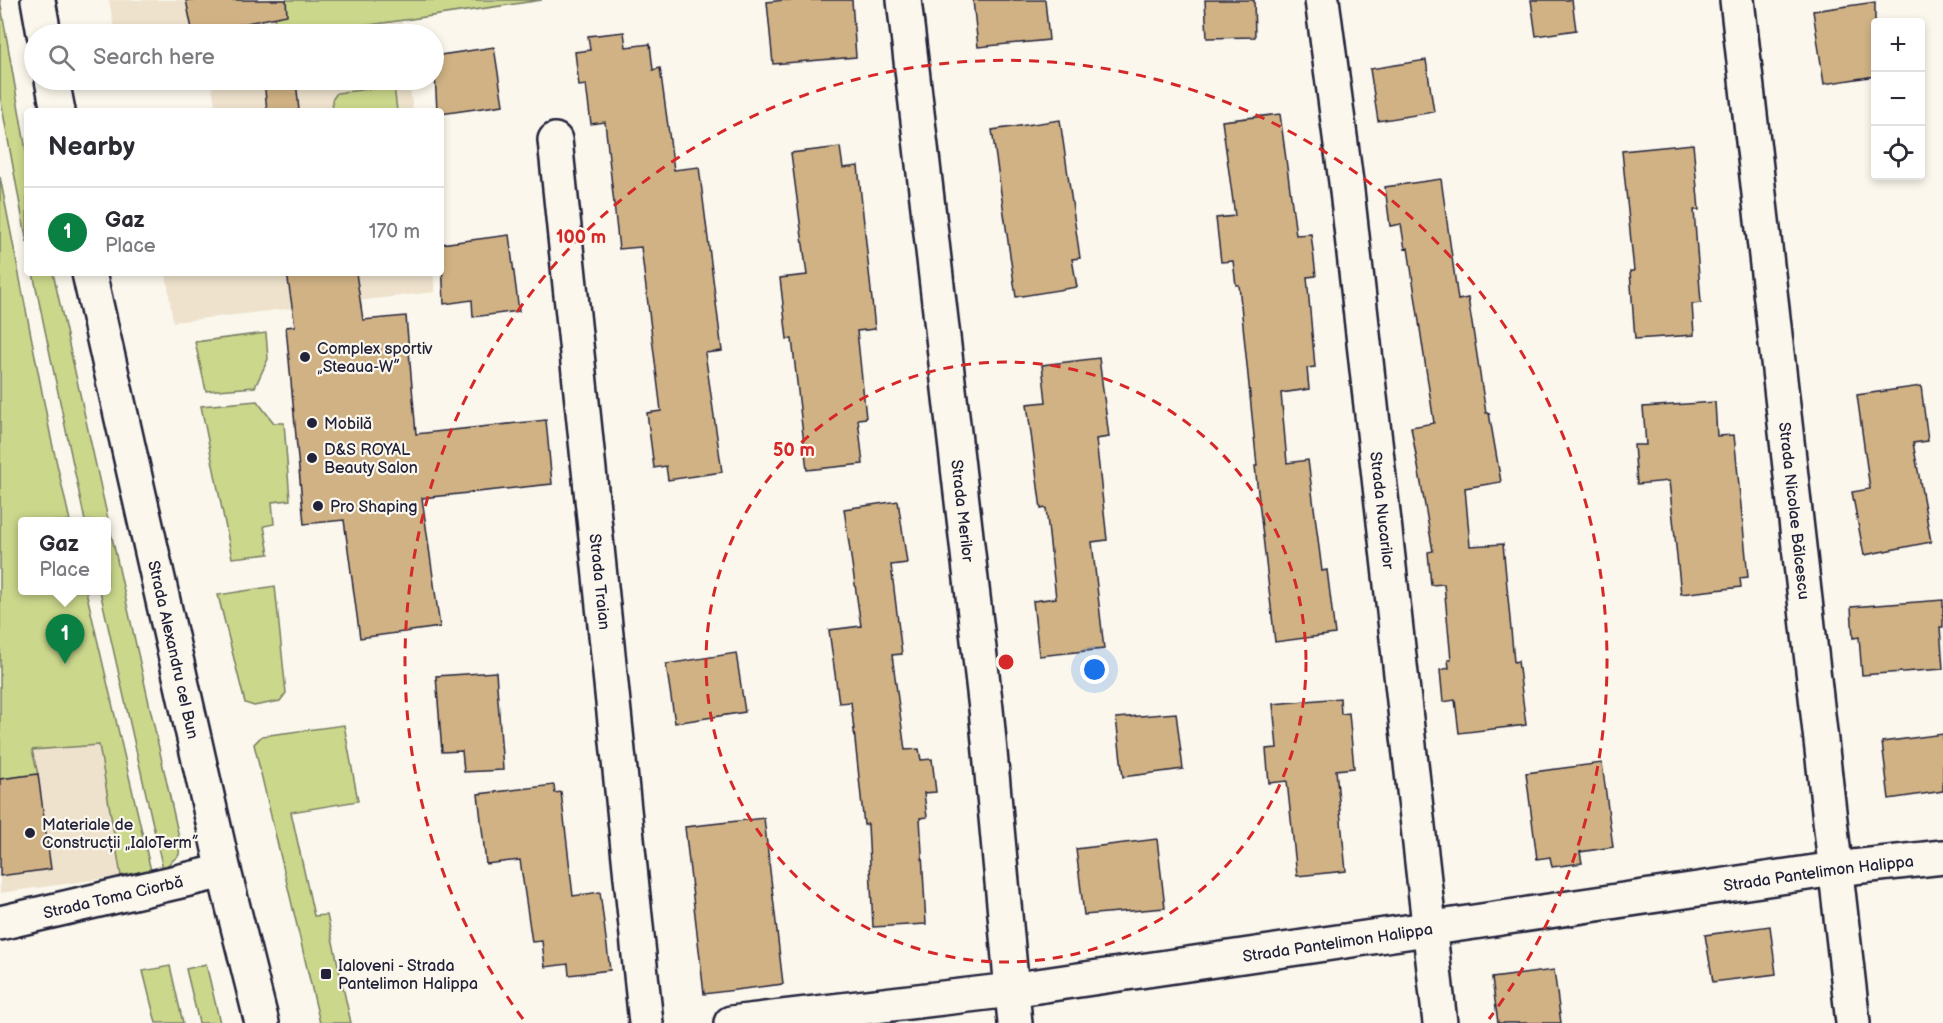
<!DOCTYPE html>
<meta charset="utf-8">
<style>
:root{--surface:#fff;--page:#f2f2f3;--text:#2b2b33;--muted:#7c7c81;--line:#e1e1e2;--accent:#0b8043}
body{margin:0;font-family:"Balsamiq Sans",sans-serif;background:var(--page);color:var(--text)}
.controls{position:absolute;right:18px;top:18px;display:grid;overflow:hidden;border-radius:6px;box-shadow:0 3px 9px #0003}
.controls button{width:54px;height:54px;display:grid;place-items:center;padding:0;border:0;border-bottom:2px solid var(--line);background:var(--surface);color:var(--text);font:30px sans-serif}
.you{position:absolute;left:1095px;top:670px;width:21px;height:21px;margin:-15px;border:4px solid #fff;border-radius:50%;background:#1a73e8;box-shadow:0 0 0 9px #1a73e833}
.badge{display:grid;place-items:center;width:39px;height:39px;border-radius:50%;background:var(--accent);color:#fff;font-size:20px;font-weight:700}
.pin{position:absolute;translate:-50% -50px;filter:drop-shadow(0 2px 3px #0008)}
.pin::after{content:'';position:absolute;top:32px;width:21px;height:18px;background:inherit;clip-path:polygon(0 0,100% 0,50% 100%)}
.popup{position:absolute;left:18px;top:517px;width:93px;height:78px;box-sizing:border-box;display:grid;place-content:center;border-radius:6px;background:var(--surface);filter:drop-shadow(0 2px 4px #0005);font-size:20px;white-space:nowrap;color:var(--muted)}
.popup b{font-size:22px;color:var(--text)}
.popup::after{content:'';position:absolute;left:50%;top:100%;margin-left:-12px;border:12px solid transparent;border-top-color:var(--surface)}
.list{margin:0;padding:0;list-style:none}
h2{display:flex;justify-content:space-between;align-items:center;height:78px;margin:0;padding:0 24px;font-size:26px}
h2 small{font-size:20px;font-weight:400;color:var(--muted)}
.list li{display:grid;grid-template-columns:39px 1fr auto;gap:18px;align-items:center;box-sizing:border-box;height:90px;padding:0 24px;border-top:2px solid var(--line)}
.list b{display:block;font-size:22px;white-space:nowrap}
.list p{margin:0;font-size:20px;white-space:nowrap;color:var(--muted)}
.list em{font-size:20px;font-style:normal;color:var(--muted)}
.icon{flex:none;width:33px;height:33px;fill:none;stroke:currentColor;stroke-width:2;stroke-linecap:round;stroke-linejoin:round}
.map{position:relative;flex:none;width:1943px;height:1023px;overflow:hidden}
.search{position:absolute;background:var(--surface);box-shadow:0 3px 9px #0003;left:24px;top:24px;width:420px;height:66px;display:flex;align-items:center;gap:15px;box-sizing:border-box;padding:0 21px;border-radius:33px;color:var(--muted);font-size:22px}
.panel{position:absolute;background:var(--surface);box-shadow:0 3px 9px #0003;left:24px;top:108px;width:420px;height:168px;border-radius:6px}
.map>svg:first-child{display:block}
.built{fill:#eee2cd}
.green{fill:#cbd78b;stroke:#767c63;stroke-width:1.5}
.building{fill:#d0b284;stroke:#22223b;stroke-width:1.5}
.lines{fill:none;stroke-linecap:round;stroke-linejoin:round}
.minor-casing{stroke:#22223b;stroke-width:38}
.major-casing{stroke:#22223b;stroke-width:38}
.minor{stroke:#fbf7ec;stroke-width:33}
.major{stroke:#fbf7ec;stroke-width:33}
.ring{fill:none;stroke:#d62828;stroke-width:3;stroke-dasharray:10 8}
.poi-dot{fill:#22223b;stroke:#fbf7ec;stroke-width:2}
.labels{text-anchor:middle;stroke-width:4.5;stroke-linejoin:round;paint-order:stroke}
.poi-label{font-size:16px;fill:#22223b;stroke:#fbf7ec;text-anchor:start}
.street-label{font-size:16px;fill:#22223b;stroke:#fbf7ec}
.centre{fill:#d62828;stroke:#fbf7ec;stroke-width:3}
.ring-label{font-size:18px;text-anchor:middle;font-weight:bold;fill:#d62828;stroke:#fbf7ec;stroke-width:4.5;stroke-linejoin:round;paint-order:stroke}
</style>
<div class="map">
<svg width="1943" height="1023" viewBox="0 0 1943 1023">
<rect width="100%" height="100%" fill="#fbf7ec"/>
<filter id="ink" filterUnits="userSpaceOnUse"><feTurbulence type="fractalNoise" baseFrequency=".0167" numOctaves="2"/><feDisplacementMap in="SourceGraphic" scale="12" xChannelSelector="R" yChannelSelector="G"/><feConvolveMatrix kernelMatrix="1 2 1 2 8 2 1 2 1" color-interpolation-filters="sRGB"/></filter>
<g filter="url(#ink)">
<path class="built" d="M 109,0 L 270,0 L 278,34 L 115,34 Z
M 402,22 L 403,34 L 308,34 Z
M 211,80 L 409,80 L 413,111 L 216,111 Z
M 166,273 L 433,273 L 435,292 L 173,322 Z
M 0,542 L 32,750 L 99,745 L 121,876 L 0,893 Z"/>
<path class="green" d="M 0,0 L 27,156 L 27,243 L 0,96 Z
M 270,0 L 542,0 L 308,34 L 278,34 Z
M 394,86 L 397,111 L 333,111 L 332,100 L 337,93 Z
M 0,177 L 51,438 L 70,521 L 23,522 L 23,590 L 86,591 L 151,871 L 121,876 L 99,745 L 32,750 L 38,774 L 0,779 Z
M 33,273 L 53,273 L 180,842 L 179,855 L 163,869 L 100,591 L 107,590 L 107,522 L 85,521 Z
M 266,333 L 268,359 L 255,387 L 206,391 L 195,342 Z
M 257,401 L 274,423 L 284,423 L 290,500 L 272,502 L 274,524 L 264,526 L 269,554 L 232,558 L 201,406 Z
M 275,586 L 286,693 L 280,701 L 254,706 L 245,703 L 218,595 Z
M 344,725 L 358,801 L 291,812 L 314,916 L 327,915 L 351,1023 L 320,1023 L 254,744 L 262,736 Z
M 206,964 L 220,1023 L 199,1023 L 186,969 Z
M 170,966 L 183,1023 L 156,1023 L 143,971 Z"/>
<path class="building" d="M 186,0 L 286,0 L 287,15 L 193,34 Z
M 784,0 L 852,0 L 856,57 L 773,64 L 767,2 Z
M 973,0 L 1045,0 L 1049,40 L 978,47 Z
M 1205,0 L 1254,0 L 1255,37 L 1207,38 Z
M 1531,0 L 1572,0 L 1576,30 L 1536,36 Z
M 1875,2 L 1875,76 L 1824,84 L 1813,11 Z
M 624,32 L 626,47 L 650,44 L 653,70 L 660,68 L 674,170 L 699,167 L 722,351 L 705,353 L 722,472 L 668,480 L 666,466 L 654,468 L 647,413 L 661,411 L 641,247 L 619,249 L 605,122 L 591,124 L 586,85 L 579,86 L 575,52 L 590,50 L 588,36 Z
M 494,47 L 503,105 L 441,114 L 441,111 L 437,111 L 434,56 Z
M 1426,60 L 1434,112 L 1378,121 L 1370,69 Z
M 264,80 L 296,80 L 299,111 L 267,111 Z
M 1280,114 L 1296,235 L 1311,234 L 1316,276 L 1307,277 L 1315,367 L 1307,368 L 1309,389 L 1281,393 L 1287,463 L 1308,460 L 1322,571 L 1327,570 L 1335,634 L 1275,642 L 1255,466 L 1257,466 L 1239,285 L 1236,285 L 1233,261 L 1221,262 L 1216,218 L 1235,216 L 1222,121 Z
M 1060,120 L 1080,258 L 1072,259 L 1077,287 L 1016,297 L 992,130 Z
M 1693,144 L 1699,210 L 1694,210 L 1701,303 L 1692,304 L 1694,335 L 1635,339 L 1630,271 L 1634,271 L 1622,151 Z
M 840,147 L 843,168 L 858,166 L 875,329 L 857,331 L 866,418 L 858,419 L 863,464 L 807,470 L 792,339 L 787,339 L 780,278 L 807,275 L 791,153 Z
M 1441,179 L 1458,300 L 1468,298 L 1486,413 L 1489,413 L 1501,482 L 1465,488 L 1470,546 L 1503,544 L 1514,662 L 1518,661 L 1526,725 L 1459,733 L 1455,700 L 1443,702 L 1440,670 L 1449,668 L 1448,660 L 1451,660 L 1444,584 L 1431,585 L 1428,552 L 1433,551 L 1411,427 L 1434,423 L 1408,248 L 1405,249 L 1401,224 L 1390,226 L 1385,187 Z
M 509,235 L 519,311 L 473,317 L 472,300 L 444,304 L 441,244 Z
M 287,273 L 356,273 L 363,320 L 406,316 L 416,434 L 546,420 L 552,484 L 422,498 L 440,627 L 360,638 L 344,520 L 304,524 L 286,327 L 295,326 Z
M 1099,358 L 1109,437 L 1096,439 L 1107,540 L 1092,542 L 1104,649 L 1039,656 L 1033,601 L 1056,598 L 1046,508 L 1041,509 L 1027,404 L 1046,402 L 1042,365 Z
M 1921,386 L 1928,441 L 1913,443 L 1931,542 L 1864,555 L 1852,492 L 1870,489 L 1857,395 Z
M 1715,402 L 1717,436 L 1734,435 L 1748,577 L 1740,578 L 1741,587 L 1681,594 L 1669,481 L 1637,484 L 1634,445 L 1646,445 L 1643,407 Z
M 898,501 L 907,563 L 891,565 L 902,654 L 892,655 L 905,750 L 919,749 L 921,760 L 932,759 L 936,792 L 924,793 L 927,817 L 920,818 L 926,924 L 873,927 L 868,824 L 864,825 L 851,702 L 839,703 L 829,630 L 861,626 L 844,509 Z
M 1943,600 L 1943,627 L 1940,627 L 1943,669 L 1862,675 L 1859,637 L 1853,638 L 1851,607 Z
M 736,653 L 745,712 L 675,723 L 666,664 Z
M 496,672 L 503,770 L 464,772 L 462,751 L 442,752 L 436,676 Z
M 1340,698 L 1341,714 L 1349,713 L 1354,768 L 1336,770 L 1346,871 L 1297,876 L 1287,781 L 1269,783 L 1266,749 L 1277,748 L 1273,704 Z
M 1176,713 L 1183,769 L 1123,777 L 1116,718 Z
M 1943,734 L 1943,791 L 1889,799 L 1882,742 Z
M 1602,763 L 1613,847 L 1580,852 L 1582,863 L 1552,867 L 1550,857 L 1537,859 L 1526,773 Z
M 38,774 L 51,869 L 0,876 L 0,779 Z
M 554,785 L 555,793 L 561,792 L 573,896 L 600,892 L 610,970 L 569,975 L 568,964 L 545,967 L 542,941 L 532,942 L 520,860 L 486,864 L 478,794 Z
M 764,818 L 783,984 L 704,994 L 685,827 Z
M 1157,839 L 1165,908 L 1084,915 L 1076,849 Z
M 1770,926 L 1776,974 L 1713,982 L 1705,935 Z
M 1554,970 L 1561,1023 L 1498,1023 L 1492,978 Z"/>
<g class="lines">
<g class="minor-casing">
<g id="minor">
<path id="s1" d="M 904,0 L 986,709 L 1015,1023"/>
<path id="s2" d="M 1322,0 L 1346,182 L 1440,1023"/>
<path id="s3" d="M 1737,0 L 1853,1023"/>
<path id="s4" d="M 555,140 L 646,1023"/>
<path id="s5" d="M 0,923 L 224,871"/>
<path id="s6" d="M 731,1023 L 1011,990 L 1835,869 L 1943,857"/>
</g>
</g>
<g class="major-casing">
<g id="major">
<path d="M 38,0 L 44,34"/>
<path d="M 52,80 L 58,111"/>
<path id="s7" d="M 89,273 L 224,871 L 262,1023"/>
</g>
</g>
<use href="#minor" class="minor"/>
<use href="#major" class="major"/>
</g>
</g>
<g class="ring">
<circle cx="1006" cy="662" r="300"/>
<path d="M523 1019A601 601 0 1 1 1489 1019"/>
</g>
<g class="poi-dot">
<circle cx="305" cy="357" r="6"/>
<circle cx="312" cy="423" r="6"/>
<circle cx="312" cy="458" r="6"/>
<circle cx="318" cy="506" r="6"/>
<circle cx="30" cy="833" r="6"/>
<rect x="320" y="968" width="12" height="12" rx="3"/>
</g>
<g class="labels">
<g class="poi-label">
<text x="317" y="354">Complex sportiv<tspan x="317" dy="18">„Steaua-W”</tspan></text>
<text x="324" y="429">Mobilă</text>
<text x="324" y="455">D&amp;S ROYAL<tspan x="324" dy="18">Beauty Salon</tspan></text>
<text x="330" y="512">Pro Shaping</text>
<text x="42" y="830">Materiale de<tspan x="42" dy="18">Construcții „IaloTerm”</tspan></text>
<text x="338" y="971">Ialoveni - Strada<tspan x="338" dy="18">Pantelimon Halippa</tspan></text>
</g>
<g class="street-label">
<text dy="6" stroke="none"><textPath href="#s1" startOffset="514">Strada Merilor</textPath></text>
<text dy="6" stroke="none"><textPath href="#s2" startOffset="514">Strada Nucarilor</textPath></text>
<text dy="6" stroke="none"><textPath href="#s3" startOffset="514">Strada Nicolae Bălcescu</textPath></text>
<text dy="6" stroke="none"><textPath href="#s4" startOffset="444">Strada Traian</textPath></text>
<text dy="6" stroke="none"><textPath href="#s7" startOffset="386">Strada Alexandru cel Bun</textPath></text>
<text dy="6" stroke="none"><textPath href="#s6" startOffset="1098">Strada Pantelimon Halippa</textPath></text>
<text dy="6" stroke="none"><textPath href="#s5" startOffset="116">Strada Toma Ciorbă</textPath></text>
<text dy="6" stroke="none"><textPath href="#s6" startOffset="612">Strada Pantelimon Halippa</textPath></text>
</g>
</g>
<circle cx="1006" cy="662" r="9" class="centre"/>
<g class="ring-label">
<text x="581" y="243">100 m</text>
<text x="794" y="456">50 m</text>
</g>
</svg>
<div class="controls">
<button>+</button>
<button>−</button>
<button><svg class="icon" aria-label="locate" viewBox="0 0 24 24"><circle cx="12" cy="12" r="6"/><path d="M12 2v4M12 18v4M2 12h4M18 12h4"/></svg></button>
</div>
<div class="you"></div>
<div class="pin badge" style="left:65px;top:664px">1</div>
<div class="popup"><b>Gaz</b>Place</div>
<div class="search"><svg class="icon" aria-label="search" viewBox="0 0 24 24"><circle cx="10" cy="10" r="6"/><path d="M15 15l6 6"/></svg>Search here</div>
<section class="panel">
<h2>Nearby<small></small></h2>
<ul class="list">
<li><span class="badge">1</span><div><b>Gaz</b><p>Place</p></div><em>170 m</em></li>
</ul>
</section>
</div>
